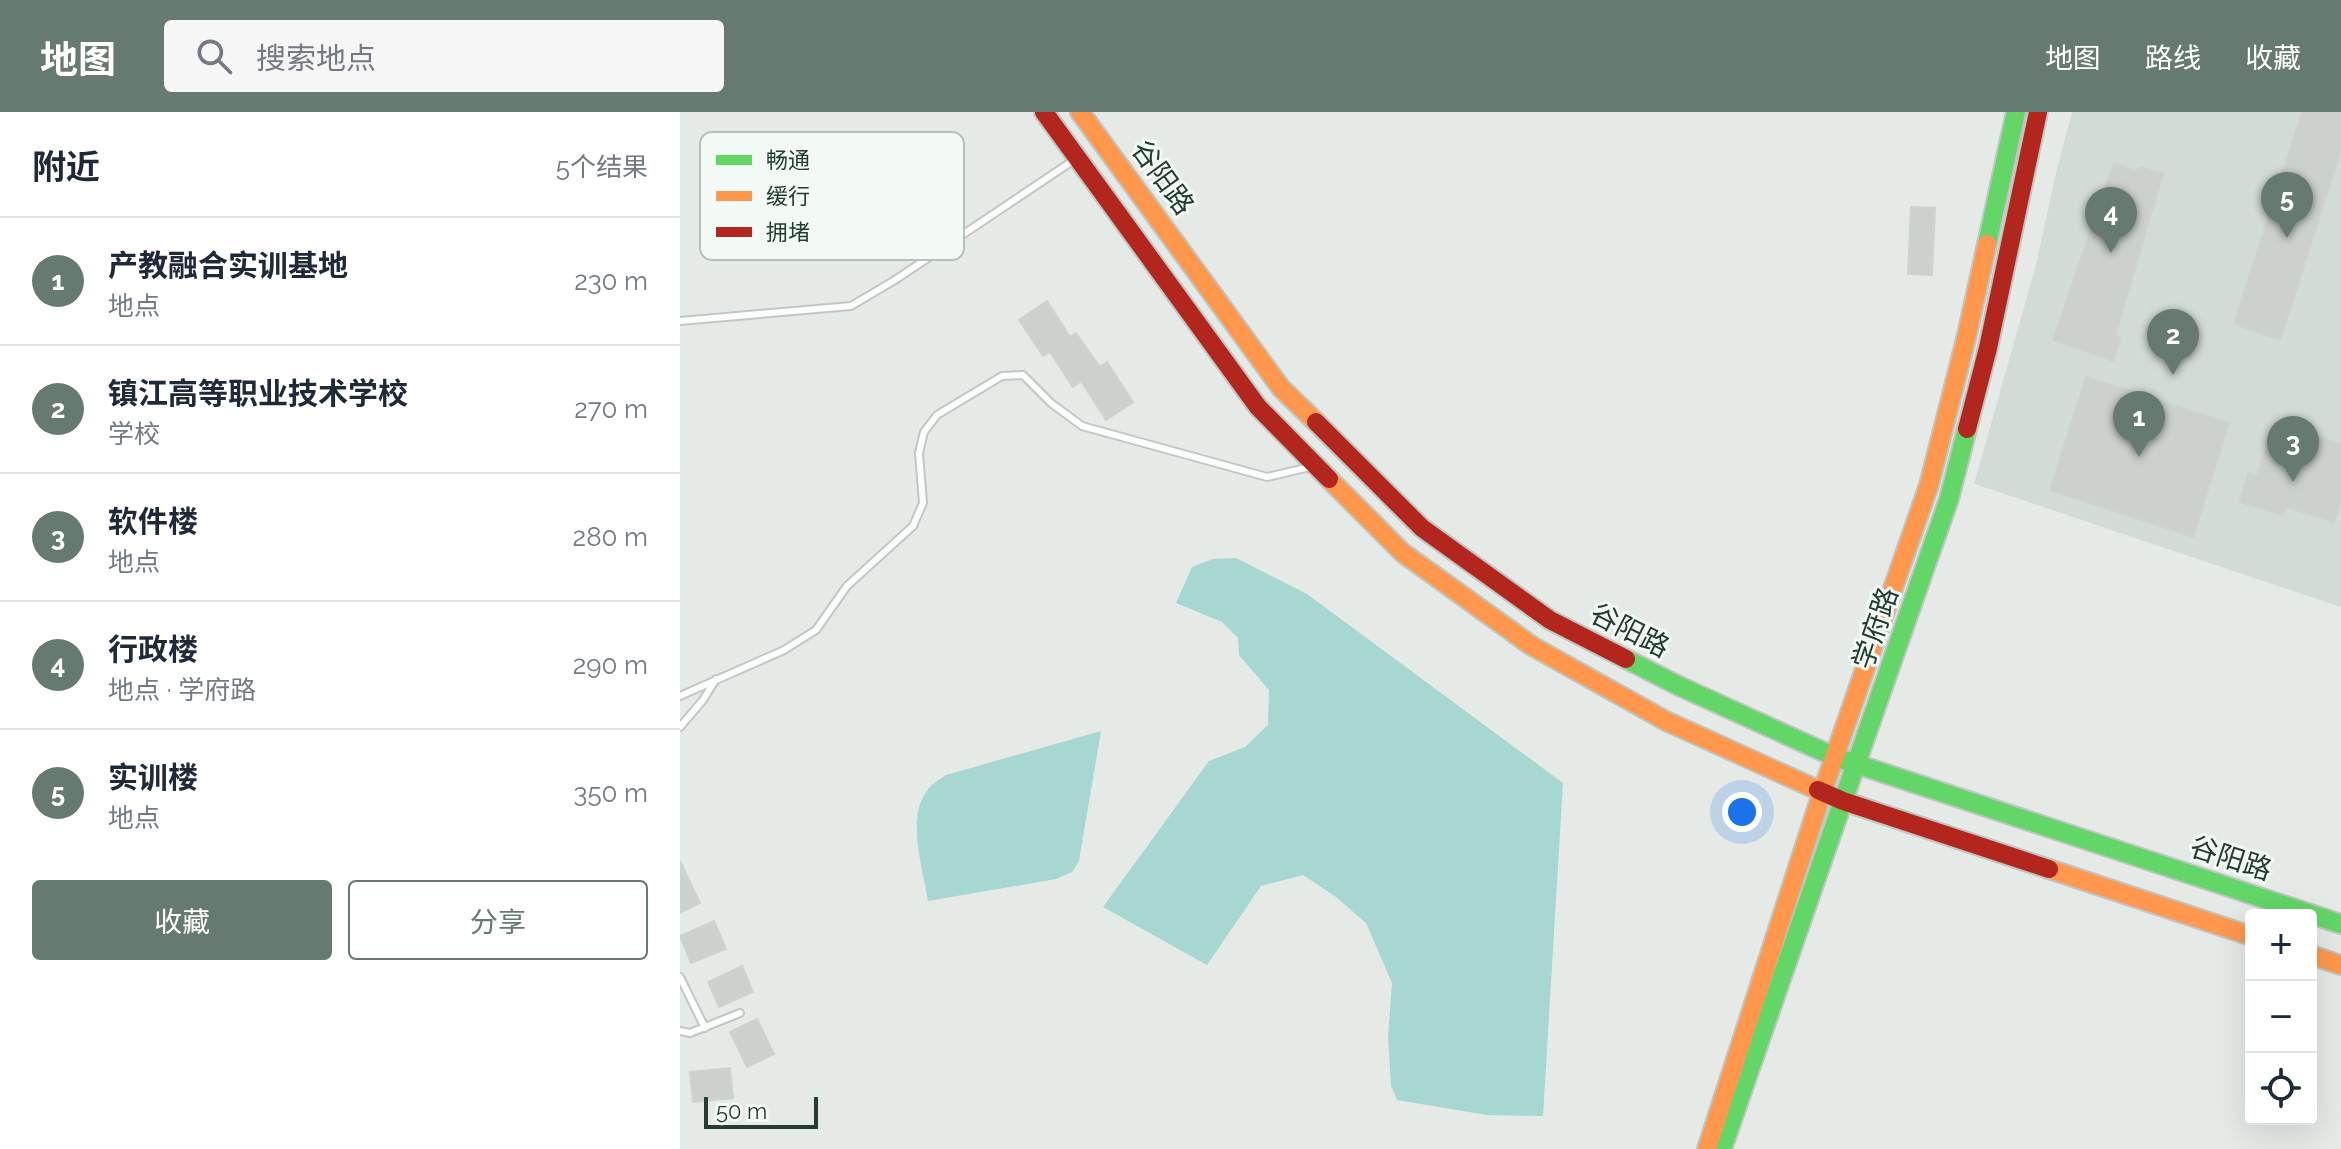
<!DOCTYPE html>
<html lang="zh">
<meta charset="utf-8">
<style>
:root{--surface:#fff;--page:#f6f6f7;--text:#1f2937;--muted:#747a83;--line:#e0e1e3;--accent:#677a6f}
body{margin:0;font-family:Raleway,"Noto Sans SC",sans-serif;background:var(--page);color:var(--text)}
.controls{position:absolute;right:24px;bottom:24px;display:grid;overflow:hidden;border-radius:8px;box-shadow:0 8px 32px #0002}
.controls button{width:72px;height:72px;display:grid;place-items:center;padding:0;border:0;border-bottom:2px solid var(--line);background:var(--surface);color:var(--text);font:40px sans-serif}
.scale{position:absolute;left:24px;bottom:20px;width:114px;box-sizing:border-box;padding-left:8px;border:4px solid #233d2f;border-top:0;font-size:22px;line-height:28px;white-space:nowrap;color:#233d2f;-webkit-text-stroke:6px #f3f9f5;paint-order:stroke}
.you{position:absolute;left:1062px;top:700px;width:28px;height:28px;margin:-20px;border:6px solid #fff;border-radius:50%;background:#1a73e8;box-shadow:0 0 0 12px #1a73e833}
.badge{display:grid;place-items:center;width:52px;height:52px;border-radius:50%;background:var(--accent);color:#fff;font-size:26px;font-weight:700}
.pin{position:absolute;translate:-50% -66px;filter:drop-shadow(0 2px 4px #0008)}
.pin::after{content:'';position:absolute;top:42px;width:28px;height:24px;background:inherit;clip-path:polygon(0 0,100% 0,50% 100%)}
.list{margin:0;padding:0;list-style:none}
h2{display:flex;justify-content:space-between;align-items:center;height:104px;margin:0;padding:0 32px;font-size:34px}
h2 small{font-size:26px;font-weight:400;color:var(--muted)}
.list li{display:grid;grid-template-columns:52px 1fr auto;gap:24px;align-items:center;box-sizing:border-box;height:128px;padding:0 32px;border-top:2px solid var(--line)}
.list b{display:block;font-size:30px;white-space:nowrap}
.list p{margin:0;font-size:26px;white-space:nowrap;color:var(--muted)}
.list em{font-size:26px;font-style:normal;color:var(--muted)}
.actions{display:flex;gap:16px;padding:24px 32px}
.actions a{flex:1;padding:18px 0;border:2px solid var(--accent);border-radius:8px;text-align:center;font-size:28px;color:var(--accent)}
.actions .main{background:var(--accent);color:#fff}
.icon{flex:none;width:44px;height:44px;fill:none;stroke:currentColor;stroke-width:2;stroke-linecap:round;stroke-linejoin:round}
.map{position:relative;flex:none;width:1661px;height:1037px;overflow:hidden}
header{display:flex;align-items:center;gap:48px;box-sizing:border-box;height:112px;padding:0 40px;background:var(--accent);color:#fff}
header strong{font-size:38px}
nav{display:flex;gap:44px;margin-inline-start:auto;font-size:28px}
.search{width:560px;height:72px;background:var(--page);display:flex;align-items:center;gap:20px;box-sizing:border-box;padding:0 28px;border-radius:8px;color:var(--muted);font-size:30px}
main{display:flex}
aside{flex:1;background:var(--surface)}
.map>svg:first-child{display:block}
.built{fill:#d3dbd6}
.water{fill:#a7d7d1}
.building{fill:#ccd1ce;stroke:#ced3d0;stroke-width:2}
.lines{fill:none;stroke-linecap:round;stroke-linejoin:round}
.lane-casing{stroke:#c2c7c4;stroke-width:10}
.fast-casing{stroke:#bfc6c2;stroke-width:22}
.slow-casing{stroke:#bfc6c2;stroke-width:22}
.jam-casing{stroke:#bfc6c2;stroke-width:22}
.lane{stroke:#fbfcfb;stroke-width:6}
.fast{stroke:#63d668;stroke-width:18}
.slow{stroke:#ff974d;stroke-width:18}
.jam{stroke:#b3261e;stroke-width:18}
.labels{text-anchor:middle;stroke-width:6;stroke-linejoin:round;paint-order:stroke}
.street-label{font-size:28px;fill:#233d2f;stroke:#f3f9f5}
.key{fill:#f3f9f5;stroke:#b5c1ba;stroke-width:2}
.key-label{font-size:22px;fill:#233d2f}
</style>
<header>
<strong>地图</strong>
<div class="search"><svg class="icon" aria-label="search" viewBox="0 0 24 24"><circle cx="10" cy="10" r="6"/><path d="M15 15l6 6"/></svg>搜索地点</div>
<nav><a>地图</a><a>路线</a><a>收藏</a></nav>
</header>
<main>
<aside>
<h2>附近<small>5个结果</small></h2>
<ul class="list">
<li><span class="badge">1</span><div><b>产教融合实训基地</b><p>地点</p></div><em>230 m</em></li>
<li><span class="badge">2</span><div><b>镇江高等职业技术学校</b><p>学校</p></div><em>270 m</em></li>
<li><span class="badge">3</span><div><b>软件楼</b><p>地点</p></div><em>280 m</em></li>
<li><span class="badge">4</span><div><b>行政楼</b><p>地点 · 学府路</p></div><em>290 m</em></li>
<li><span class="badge">5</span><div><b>实训楼</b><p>地点</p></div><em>350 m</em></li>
</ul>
<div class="actions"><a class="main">收藏</a><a>分享</a></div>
</aside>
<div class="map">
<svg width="1661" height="1037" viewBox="0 0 1661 1037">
<rect width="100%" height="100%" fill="#e5eae7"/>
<path class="built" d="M 1392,0 L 1661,0 L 1661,495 L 1294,372 L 1356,153 L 1375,65 Z"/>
<path class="water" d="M 556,446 L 627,482 L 883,671 L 863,1004 L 807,1003 L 717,988 L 711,974 L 708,925 L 712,871 L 686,811 L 656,785 L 623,763 L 581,774 L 527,853 L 423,795 L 529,649 L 565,635 L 588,613 L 589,578 L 559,543 L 558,526 L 542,510 L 496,491 L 512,455 L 533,447 Z
M 421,619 L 399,749 L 392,760 L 376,767 L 248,789 C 243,757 226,706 247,679 C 251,672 260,667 266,663 Z"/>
<path class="building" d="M 1622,0 L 1661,0 L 1661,39 L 1600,228 L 1554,212 Z
M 1434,51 L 1455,59 L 1461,55 L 1483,62 L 1436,221 L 1440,228 L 1433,249 L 1373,228 Z
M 1231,95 L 1255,96 L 1252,163 L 1228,162 Z
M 367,189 L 390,225 L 396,221 L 420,255 L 427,250 L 453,290 L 426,308 L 401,269 L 393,275 L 370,240 L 363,244 L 339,208 Z
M 1406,265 L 1549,311 L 1513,425 L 1370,378 Z
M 1590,323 L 1635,337 L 1639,325 L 1661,332 L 1661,388 L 1654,410 L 1606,395 L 1603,403 L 1560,390 L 1568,361 L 1577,364 Z
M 0,749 L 20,791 L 0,801 Z
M 34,809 L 46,837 L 11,851 L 0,824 Z
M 62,854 L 73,880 L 39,895 L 28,870 Z
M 77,907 L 94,942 L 67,955 L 50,920 Z
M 50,956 L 53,986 L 13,990 L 10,960 Z"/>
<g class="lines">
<g class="lane-casing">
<path id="lane" d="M 0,209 L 171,194 L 215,168 L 394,48
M 0,584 L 104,538 L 136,518 L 167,474 L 233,414 L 243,391 L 239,341 L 244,320 L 257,303 L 322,264 L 343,263 L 371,291 L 402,314 L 587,365 L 630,355
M 0,615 L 23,588 L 36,567
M 0,865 L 25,916
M 0,919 L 10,921 L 60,901"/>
</g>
<g class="fast-casing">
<path id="fast" d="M 1307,132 L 1336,0
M 946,547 L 999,574 L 1155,645 L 1661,812
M 1163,689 L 1269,387 L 1287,317
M 1042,1037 L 1163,689"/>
</g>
<g class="slow-casing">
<path id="slow" d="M 400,0 L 601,276 L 636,310
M 649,367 L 723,441 L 852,534 L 986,609 L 1138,678
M 1143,678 L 1249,373 L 1286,227 L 1307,132
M 1369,757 L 1571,824
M 1631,843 L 1661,853
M 1027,1037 L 1143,678"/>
</g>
<g class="jam-casing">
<path id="jam" d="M 364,0 L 578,295 L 649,367
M 636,310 L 742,416 L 870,508 L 946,547
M 1287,317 L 1308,236 L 1358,0
M 1138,678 L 1163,689 L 1369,757"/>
</g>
<use href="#lane" class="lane"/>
<use href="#fast" class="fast"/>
<use href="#slow" class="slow"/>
<use href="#jam" class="jam"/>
</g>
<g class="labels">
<g class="street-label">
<text transform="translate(483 65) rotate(54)" y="10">谷阳路</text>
<text transform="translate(1195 516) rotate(-71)" y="10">学府路</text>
<text transform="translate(950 518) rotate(27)" y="10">谷阳路</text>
<text transform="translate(1551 746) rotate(18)" y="10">谷阳路</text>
</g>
</g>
<rect x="20" y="20" width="264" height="128" rx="12" class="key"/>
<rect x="36" y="43" width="36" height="10" fill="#63d668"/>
<rect x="36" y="79" width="36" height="10" fill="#ff974d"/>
<rect x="36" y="115" width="36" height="10" fill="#b3261e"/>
<g class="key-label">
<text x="86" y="56">畅通</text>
<text x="86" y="92">缓行</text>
<text x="86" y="128">拥堵</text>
</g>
</svg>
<div class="controls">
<button>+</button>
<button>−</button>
<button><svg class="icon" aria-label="locate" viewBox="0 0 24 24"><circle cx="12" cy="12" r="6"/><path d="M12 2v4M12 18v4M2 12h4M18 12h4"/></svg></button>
</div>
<div class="scale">50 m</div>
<div class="you"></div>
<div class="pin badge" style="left:1459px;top:345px">1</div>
<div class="pin badge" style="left:1493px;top:263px">2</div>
<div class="pin badge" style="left:1613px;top:370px">3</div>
<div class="pin badge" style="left:1431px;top:141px">4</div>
<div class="pin badge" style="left:1607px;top:126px">5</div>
</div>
</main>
